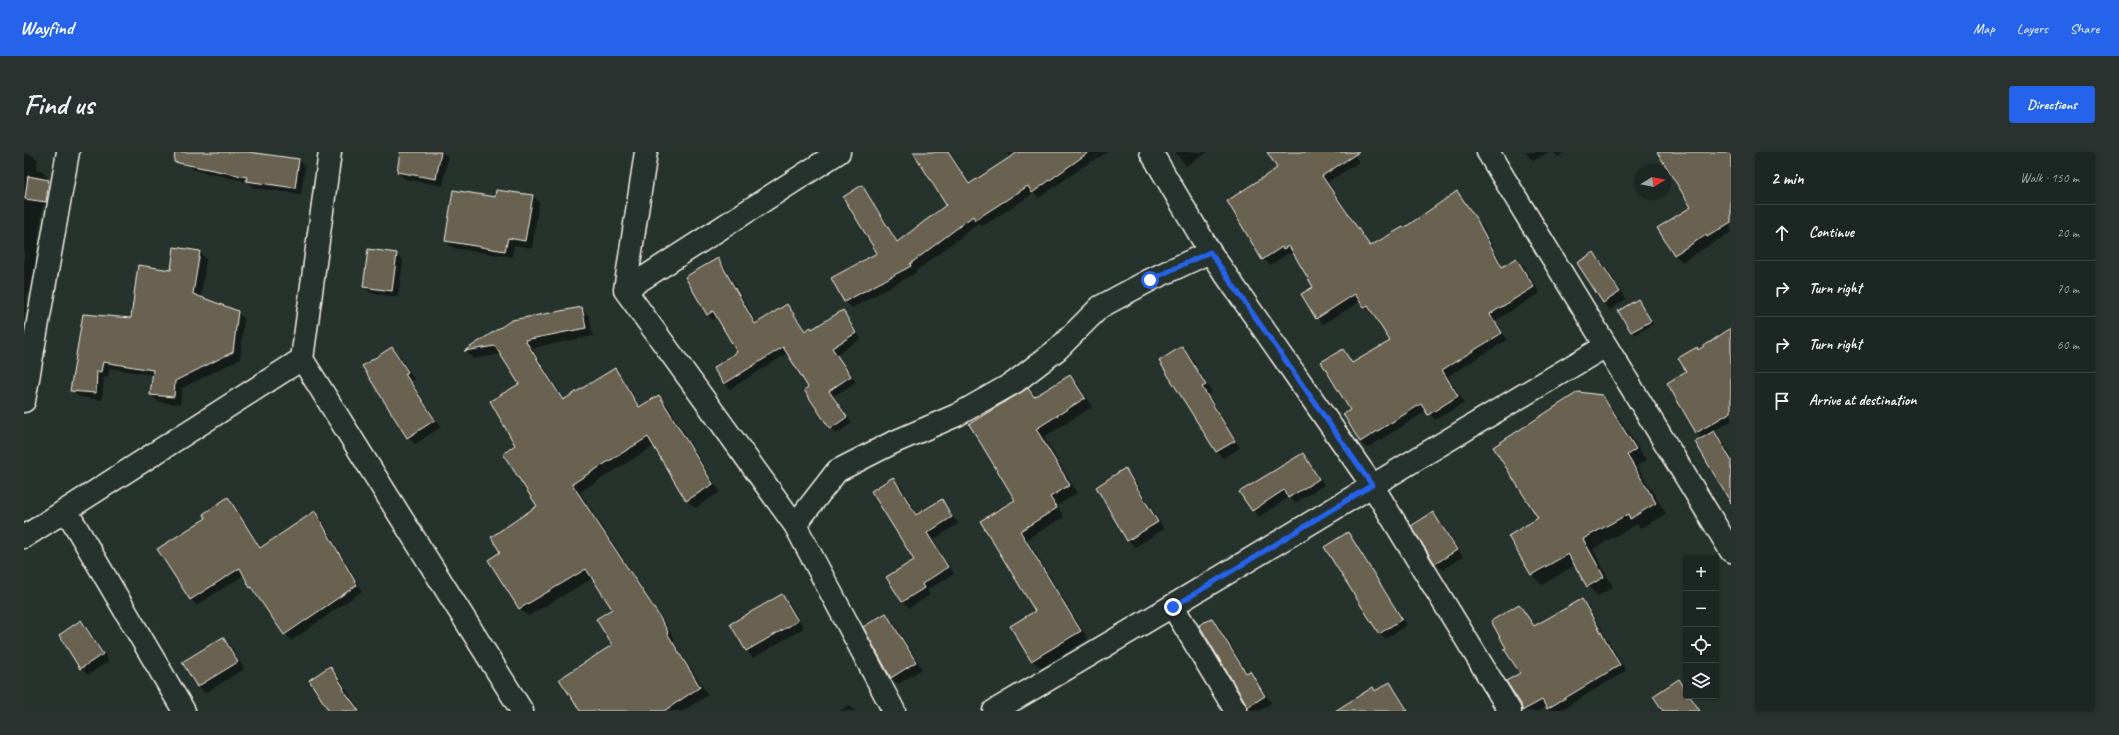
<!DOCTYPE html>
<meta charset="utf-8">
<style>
:root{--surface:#1c2622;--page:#29322f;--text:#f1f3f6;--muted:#a0a5a5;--line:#3a4340;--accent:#2563eb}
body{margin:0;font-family:Caveat,sans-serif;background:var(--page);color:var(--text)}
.controls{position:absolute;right:12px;bottom:12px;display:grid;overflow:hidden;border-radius:4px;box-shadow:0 1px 3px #0004}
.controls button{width:36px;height:36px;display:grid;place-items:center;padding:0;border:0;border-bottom:1px solid var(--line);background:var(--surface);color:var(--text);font:20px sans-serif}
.compass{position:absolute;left:1611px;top:12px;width:36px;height:36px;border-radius:50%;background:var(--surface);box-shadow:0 1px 3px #0004;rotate:80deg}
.stop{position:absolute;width:12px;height:12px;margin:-9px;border:3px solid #2563eb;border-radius:50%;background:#fff}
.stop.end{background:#2563eb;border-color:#fff;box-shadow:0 1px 4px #0008}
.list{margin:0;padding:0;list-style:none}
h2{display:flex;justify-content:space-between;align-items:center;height:52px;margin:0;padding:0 16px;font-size:17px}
h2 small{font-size:13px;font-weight:400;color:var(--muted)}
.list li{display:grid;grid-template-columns:26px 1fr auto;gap:12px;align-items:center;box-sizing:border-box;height:56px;padding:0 16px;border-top:1px solid var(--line)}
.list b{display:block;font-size:15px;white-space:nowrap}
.list em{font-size:13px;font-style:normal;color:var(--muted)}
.icon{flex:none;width:22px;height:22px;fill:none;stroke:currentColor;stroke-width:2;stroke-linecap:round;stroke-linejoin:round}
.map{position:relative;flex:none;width:1707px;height:559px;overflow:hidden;border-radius:4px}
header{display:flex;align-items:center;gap:24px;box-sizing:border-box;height:56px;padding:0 20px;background:var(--accent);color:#fff}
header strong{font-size:19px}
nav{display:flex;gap:22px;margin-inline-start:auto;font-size:14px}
.intro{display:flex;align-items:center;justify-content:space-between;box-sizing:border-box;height:96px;padding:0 24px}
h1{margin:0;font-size:28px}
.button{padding:10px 18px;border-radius:4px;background:var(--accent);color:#fff;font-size:14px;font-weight:700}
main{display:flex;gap:24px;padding:0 24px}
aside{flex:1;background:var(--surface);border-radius:4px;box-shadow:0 1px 3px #0004}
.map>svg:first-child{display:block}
.shadow{fill:#0007}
.building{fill:#696251;stroke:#f4f1e8}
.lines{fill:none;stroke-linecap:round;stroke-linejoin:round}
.minor-casing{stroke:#f4f1e8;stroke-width:25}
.tertiary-casing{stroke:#f4f1e8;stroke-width:25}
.minor{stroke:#26332d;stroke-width:22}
.tertiary{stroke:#26332d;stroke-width:22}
.route{stroke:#2563eb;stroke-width:5}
</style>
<header>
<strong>Wayfind</strong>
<nav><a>Map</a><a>Layers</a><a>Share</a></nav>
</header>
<div class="intro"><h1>Find us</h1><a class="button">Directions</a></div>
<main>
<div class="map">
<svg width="1707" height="559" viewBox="0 0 1707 559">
<rect width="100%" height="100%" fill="#26332d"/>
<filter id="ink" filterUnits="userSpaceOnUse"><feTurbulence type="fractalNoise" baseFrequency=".025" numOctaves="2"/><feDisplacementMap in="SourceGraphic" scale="8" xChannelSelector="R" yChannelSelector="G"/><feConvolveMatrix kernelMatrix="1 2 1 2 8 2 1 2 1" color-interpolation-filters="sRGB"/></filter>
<g filter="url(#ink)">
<path class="shadow" d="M 166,0 L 230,0 L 230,2 L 275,8 L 281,15 L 277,42 L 230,36 L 224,30 L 170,18 L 163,12 Z
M 378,0 L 418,0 L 424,5 L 419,34 L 381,27 L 374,20 Z
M 898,0 L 926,0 L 946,32 L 986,6 L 983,0 L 1084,0 L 1060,14 L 1015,46 L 1010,41 L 959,74 L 955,71 L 892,119 L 893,120 L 828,156 L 821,150 L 808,126 L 855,101 L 838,35 L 844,41 L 874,90 L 923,53 Z
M 1151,0 L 1184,0 L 1162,14 Z
M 1244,0 L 1329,0 L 1335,10 L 1304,30 L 1347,95 L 1380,77 L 1433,40 L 1459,75 L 1480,115 L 1492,107 L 1499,113 L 1516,141 L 1471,169 L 1483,188 L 1424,224 L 1440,251 L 1411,268 L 1403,259 L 1343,296 L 1336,290 L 1327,258 L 1319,198 L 1330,212 L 1367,189 L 1350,161 L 1347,162 L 1337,149 L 1299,172 L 1293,166 L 1291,135 L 1270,101 L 1267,103 L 1265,101 L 1246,113 L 1239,107 L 1255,16 Z
M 1501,0 L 1525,0 L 1509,9 Z
M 1529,0 L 1541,0 L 1534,5 Z
M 1635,0 L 1707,0 L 1707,80 L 1658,110 L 1651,103 L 1668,55 Z
M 0,1 L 8,3 L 14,8 L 12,18 L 18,19 L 23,25 L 23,28 L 30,34 L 27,55 L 19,54 L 7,141 L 4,141 L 0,175 Z
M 509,44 L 515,50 L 508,96 L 490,93 L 488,105 L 429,96 L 422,89 L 472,46 Z
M 175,100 L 182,107 L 177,145 L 213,160 L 220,167 L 216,207 L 158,236 L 156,252 L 134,250 L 127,243 L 129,223 L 85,216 L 84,226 L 80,225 L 78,248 L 55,245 L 48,238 L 148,119 Z
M 1570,101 L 1577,108 L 1602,147 L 1586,158 L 1579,151 L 1554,111 Z
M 372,102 L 379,109 L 374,145 L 347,141 L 340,135 Z
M 694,107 L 700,113 L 733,172 L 763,153 L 782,179 L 788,178 L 818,159 L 824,165 L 837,187 L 813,202 L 832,230 L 810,244 L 828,271 L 812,282 L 807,276 L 786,235 L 764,201 L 706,237 L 701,232 L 690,216 L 715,201 L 694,165 L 689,168 L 684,162 Z
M 1614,148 L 1629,172 L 1611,183 L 1596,159 Z
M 558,156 L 565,164 L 569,184 L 508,196 L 541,248 L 590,217 L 598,225 L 617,255 L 635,244 L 643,252 L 690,331 L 664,347 L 664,349 L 630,294 L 556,340 L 639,468 L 651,488 L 650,490 L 684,543 L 659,559 L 556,559 L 590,493 L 589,457 L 569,426 L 504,464 L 496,457 L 466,408 L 478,400 L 515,354 L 493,294 L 497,232 L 477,202 L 449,207 L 442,199 L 488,169 Z
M 1707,178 L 1707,269 L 1689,279 L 1697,287 L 1707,304 L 1707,339 L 1679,287 L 1672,280 L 1664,220 L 1673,196 L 1675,198 Z
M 1158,195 L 1165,202 L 1188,240 L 1184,242 L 1216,296 L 1199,306 L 1193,300 L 1137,209 Z
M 368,196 L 375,203 L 390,227 L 387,229 L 417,275 L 391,292 L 384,285 Z
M 1046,224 L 1054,232 L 1068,255 L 1020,285 L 1053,341 L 1033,354 L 1040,365 L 1003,387 L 1064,487 L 1017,516 L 1008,508 L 1013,459 L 957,369 L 993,348 L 1004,237 L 1012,245 Z
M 1577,244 L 1588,255 L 1622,308 L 1613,314 L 1642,362 L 1617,376 L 1613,372 L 1569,397 L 1589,435 L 1574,444 L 1564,434 L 1551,413 L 1518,433 L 1508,423 L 1485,384 L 1516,366 Z
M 1279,302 L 1285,309 L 1300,333 L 1271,351 L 1265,345 L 1235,365 L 1217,340 Z
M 1101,318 L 1108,324 L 1140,377 L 1111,395 L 1104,388 Z
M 869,327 L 876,333 L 894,363 L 918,349 L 934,372 L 909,388 L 930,422 L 903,438 L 906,443 L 885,456 L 878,449 L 891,409 Z
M 691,332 L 696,340 L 671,356 L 664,349 Z
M 204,347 L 210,353 L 238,396 L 291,361 L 297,366 L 338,439 L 267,489 L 233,441 L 226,436 L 220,423 L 173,453 L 167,448 Z
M 1408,361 L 1415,368 L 1439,405 L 1418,418 L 1412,411 Z
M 1324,381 L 1329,387 L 1383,473 L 1361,487 L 1355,481 Z
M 758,444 L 765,450 L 780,476 L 729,506 L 723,499 L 708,472 Z
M 1557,448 L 1564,454 L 1602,519 L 1535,559 L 1526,559 L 1523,555 L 1515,559 L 1500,559 L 1498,552 L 1495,453 L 1511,475 Z
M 862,462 L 869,469 L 898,517 L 874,532 L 867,525 Z
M 1188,467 L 1195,474 L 1224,521 L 1226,520 L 1232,527 L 1247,551 L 1235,559 L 1229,559 L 1224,555 Z
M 57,469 L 64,476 L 85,509 L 64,523 L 57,516 Z
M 199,486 L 206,493 L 220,517 L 181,541 L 174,534 Z
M 306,515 L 313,522 L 336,559 L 302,558 L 304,556 Z
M 1655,528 L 1662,536 L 1662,544 L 1667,544 L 1677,559 L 1640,559 Z
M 1366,531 L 1372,537 L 1385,559 L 1330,559 L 1349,537 L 1352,540 Z
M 825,553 L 831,559 L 816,559 Z"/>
<path class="building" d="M 151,0 L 224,0 L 275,7 L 271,36 L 222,29 L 223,25 L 150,10 Z
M 376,0 L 417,0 L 412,27 L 373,20 Z
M 889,0 L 924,0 L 945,32 L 994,0 L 1065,0 L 1008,41 L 1004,34 L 951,68 L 949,64 L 886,112 L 887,114 L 820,150 L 807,126 L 853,101 L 819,45 L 838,33 L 873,90 L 922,53 Z
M 1243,0 L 1335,0 L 1298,24 L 1346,94 L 1379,75 L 1380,76 L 1433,39 L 1453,68 L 1478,115 L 1492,106 L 1510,135 L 1466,162 L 1478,181 L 1418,218 L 1434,244 L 1404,263 L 1397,252 L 1336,290 L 1319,262 L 1326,258 L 1297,210 L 1319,197 L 1328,211 L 1366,189 L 1344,154 L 1340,156 L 1331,142 L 1292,167 L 1277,142 L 1289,135 L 1265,94 L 1259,97 L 1258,95 L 1238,108 L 1203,49 L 1253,16 Z
M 1633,0 L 1707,0 L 1707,70 L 1683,85 L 1682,83 L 1650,103 L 1633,76 L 1667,55 Z
M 4,24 L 25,28 L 22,50 L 1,47 Z
M 429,38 L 471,45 L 472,38 L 509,43 L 501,89 L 484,86 L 481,99 L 421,89 Z
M 150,95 L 176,99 L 169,142 L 214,159 L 209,200 L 151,229 L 150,245 L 126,243 L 129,218 L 79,210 L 77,220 L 73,219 L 72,241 L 46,239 L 59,162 L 107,166 L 114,113 L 147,118 Z
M 344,97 L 373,101 L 368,139 L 339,135 Z
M 1570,100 L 1596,140 L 1579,151 L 1553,111 Z
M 694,106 L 731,172 L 763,152 L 781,179 L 787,175 L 788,177 L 819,158 L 832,181 L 808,196 L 827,224 L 805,239 L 823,265 L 806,277 L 780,238 L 784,235 L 759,195 L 700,232 L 689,216 L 713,200 L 689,159 L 683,163 L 661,125 Z
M 1614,147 L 1627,169 L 1607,180 L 1594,159 Z
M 558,155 L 562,176 L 501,188 L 539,248 L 591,216 L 615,255 L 635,243 L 689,332 L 662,349 L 624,285 L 548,332 L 632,459 L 644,480 L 643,481 L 676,535 L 640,559 L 556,559 L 535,527 L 588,493 L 572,467 L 588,457 L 562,417 L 495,457 L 464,408 L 476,400 L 467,385 L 513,354 L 479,302 L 491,293 L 466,249 L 495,232 L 471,194 L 440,199 L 488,168 Z
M 1707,176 L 1707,260 L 1672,281 L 1643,231 L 1662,219 L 1654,206 L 1673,195 L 1674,198 Z
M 1158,194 L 1182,233 L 1178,235 L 1211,289 L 1192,300 L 1135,209 Z
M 368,195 L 384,220 L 381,222 L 411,268 L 383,286 L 338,214 Z
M 1046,223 L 1061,246 L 1012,277 L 1046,333 L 1026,345 L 1033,356 L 996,379 L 1057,479 L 1007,509 L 986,474 L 1011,459 L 956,369 L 991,348 L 945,272 L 1004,236 L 1010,245 Z
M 1554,240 L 1578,243 L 1612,297 L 1603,303 L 1632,351 L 1606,367 L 1604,362 L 1559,387 L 1580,425 L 1563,435 L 1544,402 L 1507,423 L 1484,384 L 1514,366 L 1469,295 Z
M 1690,279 L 1707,308 L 1707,351 L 1671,290 Z
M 1279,301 L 1295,327 L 1264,346 L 1260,338 L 1228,359 L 1215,340 Z
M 1101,316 L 1134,370 L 1103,389 L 1072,335 Z
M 869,325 L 892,363 L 918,347 L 928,365 L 903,381 L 924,415 L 898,432 L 900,436 L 878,450 L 862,425 L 890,408 L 847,339 Z
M 204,345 L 236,396 L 291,359 L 333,433 L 260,483 L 227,435 L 226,436 L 216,416 L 166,448 L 133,397 L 182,366 L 179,362 Z
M 1409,360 L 1433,398 L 1411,412 L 1387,374 Z
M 1324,380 L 1378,467 L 1355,482 L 1300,395 Z
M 758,442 L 774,469 L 722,499 L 706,472 Z
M 1558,447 L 1596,513 L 1523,557 L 1518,548 L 1498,559 L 1497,552 L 1482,529 L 1496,521 L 1480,497 L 1482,496 L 1467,469 L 1495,452 L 1510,474 Z
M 862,461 L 892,510 L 867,526 L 839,475 Z
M 1188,466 L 1222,521 L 1226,519 L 1241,544 L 1224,555 L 1175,473 Z
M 57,468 L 79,502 L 56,517 L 35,483 Z
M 199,485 L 214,510 L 173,535 L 158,510 Z
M 306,514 L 320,536 L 319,537 L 335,559 L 305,559 L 285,528 Z
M 1655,527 L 1662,538 L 1662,544 L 1666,544 L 1676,559 L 1639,559 L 1629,544 Z
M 1366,530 L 1384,559 L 1311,559 L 1349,535 L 1351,539 Z"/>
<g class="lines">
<g class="minor-casing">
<path id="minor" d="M 622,0 L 601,138 L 771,373 L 870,559
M 1127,0 L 1186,100 L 1348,333 L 1486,559
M 1464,0 L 1707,399
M 601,138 L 815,0
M 0,249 L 44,0
M 42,358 L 160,559
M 771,373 L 813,319 L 868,291 L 933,263 L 991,230 L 1034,197 L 1076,155 L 1126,128 L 1186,100
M 1149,455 L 1212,559
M 970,559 C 1175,440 1377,315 1582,194"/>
</g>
<g class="tertiary-casing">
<path id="tertiary" d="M 306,0 L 278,207 L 498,559
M 0,385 L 278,207"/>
</g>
<use href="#minor" class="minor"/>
<use href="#tertiary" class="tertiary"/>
</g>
</g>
<g class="lines" filter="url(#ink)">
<path class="route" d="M 1126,128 L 1186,100 L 1348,333 L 1149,455"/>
</g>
</svg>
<div class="controls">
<button>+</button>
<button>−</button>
<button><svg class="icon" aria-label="locate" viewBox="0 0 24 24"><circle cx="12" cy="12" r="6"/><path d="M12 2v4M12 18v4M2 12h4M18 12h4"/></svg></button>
<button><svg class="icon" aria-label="layers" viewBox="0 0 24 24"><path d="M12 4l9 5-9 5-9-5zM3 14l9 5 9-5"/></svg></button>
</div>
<svg class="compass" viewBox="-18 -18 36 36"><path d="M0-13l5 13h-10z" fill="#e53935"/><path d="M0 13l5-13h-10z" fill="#a0a5a5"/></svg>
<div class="stop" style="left:1126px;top:128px"></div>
<div class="stop end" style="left:1149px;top:455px"></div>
</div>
<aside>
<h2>2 min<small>Walk · 150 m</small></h2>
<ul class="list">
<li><svg class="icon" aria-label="ahead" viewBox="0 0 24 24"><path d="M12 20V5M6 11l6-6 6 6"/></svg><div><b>Continue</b></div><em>20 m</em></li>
<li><svg class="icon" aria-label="right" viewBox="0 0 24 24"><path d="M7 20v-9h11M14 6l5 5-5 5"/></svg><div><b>Turn right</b></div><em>70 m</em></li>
<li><svg class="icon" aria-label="right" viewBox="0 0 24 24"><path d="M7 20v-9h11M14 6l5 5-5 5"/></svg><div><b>Turn right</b></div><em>60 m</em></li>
<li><svg class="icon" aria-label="arrive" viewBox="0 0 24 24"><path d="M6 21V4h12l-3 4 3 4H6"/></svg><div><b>Arrive at destination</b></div></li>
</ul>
</aside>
</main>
